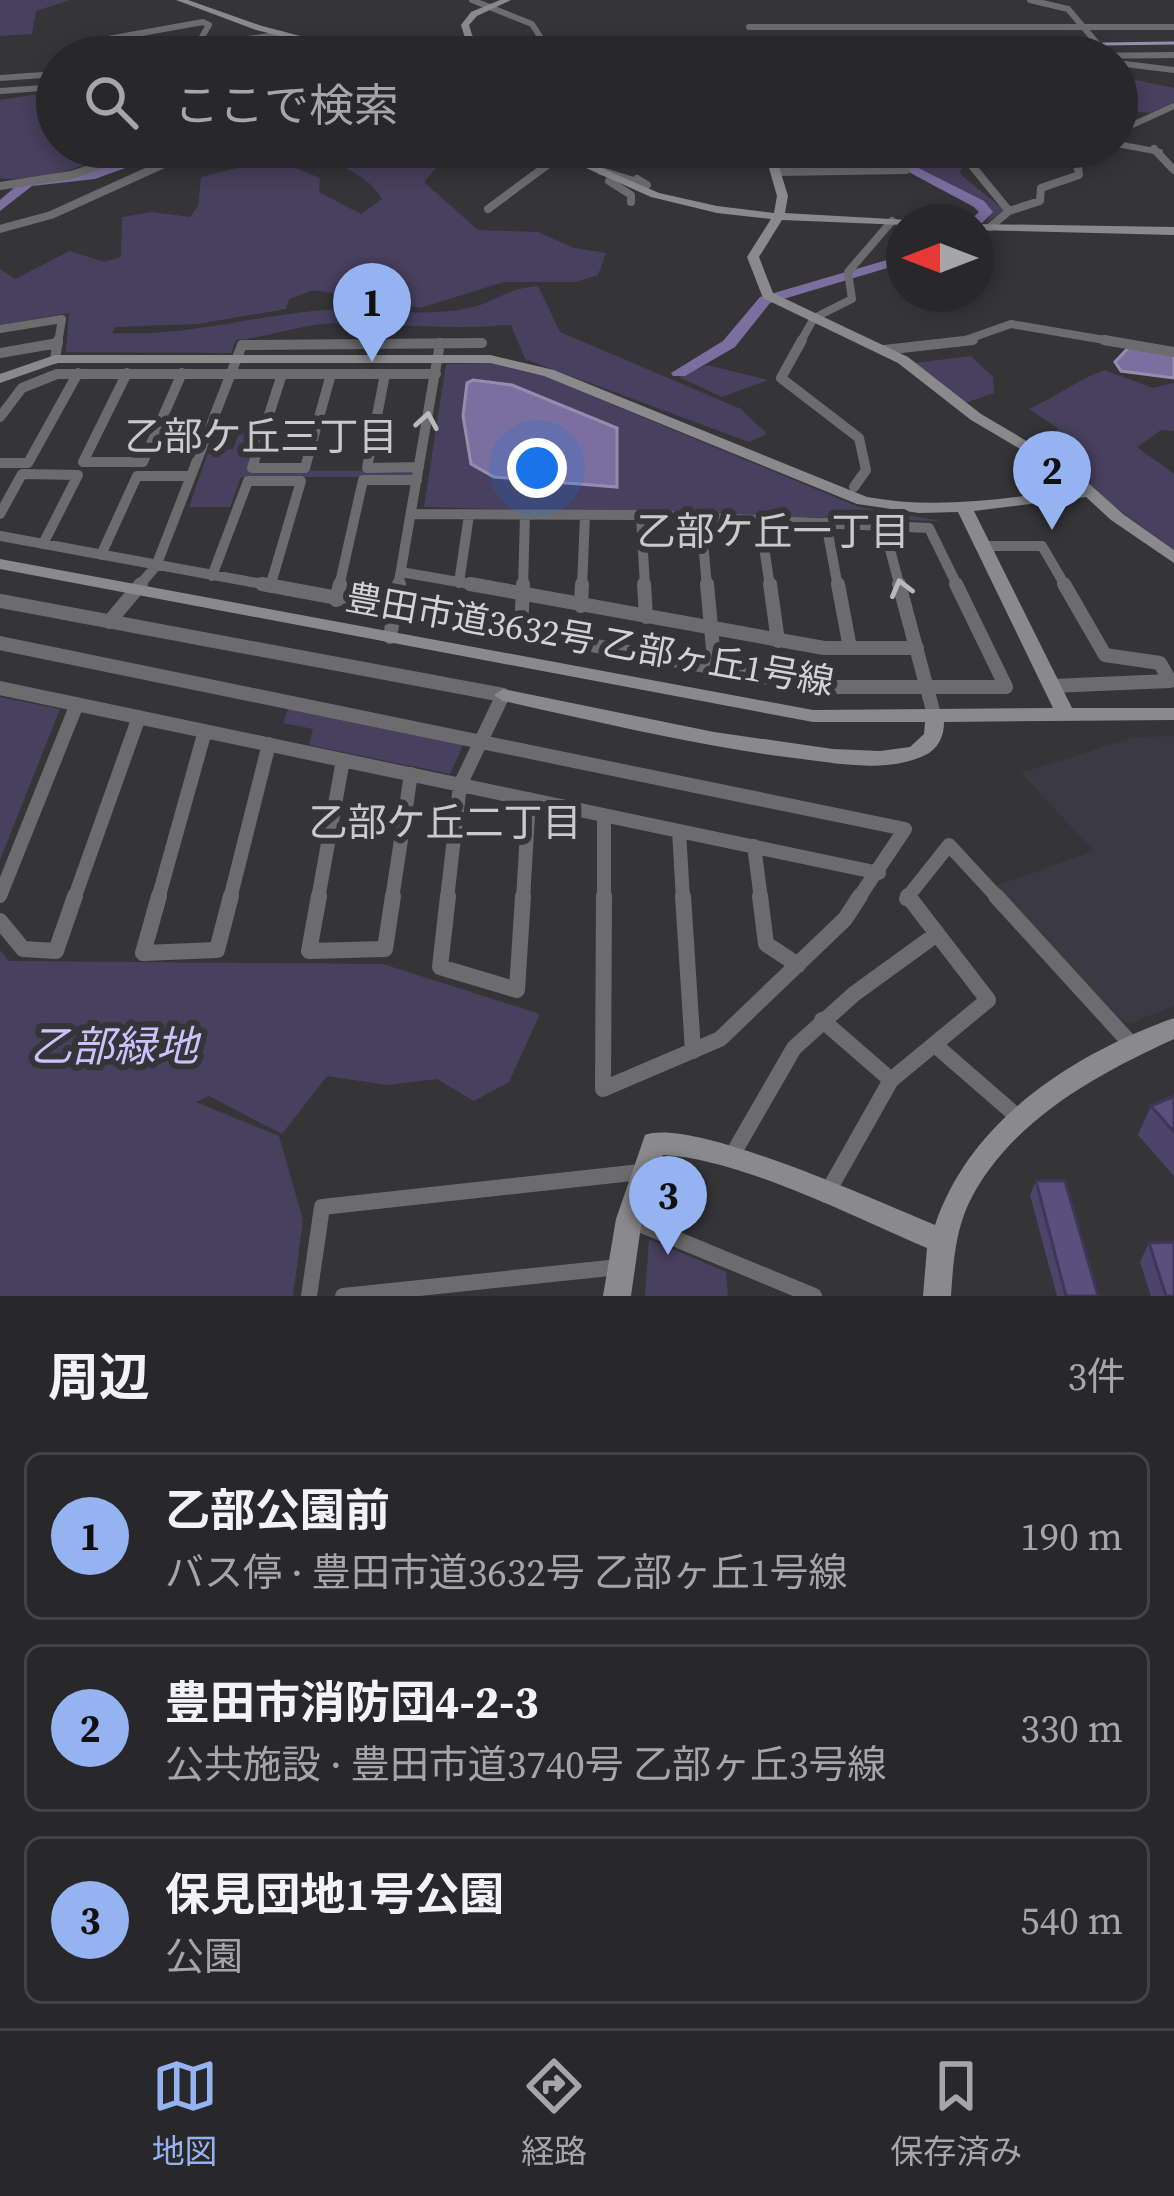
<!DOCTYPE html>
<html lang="ja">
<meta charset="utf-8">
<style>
:root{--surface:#28282a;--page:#343436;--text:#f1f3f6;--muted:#a5a6a8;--line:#444447;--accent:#95b2f1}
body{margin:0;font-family:"Source Serif 4","Noto Sans JP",serif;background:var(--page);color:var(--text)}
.compass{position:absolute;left:886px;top:204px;width:108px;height:108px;border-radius:50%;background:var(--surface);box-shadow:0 6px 18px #0003;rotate:270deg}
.you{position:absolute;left:537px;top:468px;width:42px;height:42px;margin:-30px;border:9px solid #fff;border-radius:50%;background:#1a73e8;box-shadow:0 0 0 18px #1a73e833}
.badge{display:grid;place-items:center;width:78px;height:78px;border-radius:50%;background:var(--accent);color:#111;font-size:39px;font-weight:700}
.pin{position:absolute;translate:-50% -99px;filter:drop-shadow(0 3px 6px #0008)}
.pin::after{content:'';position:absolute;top:63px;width:42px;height:36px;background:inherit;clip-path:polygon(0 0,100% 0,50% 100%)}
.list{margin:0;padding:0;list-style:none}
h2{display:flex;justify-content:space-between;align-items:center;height:156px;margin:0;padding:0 48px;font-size:51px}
h2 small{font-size:39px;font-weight:400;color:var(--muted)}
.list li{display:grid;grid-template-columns:78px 1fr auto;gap:36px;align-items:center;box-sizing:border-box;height:168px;margin:0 24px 24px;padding:0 24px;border:3px solid var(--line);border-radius:18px}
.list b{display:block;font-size:45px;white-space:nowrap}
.list p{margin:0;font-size:39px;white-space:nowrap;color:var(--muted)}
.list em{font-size:39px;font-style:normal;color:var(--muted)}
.icon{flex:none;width:66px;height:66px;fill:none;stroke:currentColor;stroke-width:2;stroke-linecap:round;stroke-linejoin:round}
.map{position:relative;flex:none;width:1174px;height:1296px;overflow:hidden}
.search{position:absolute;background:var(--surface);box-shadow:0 6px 18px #0003;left:36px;right:36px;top:36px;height:132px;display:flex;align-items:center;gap:30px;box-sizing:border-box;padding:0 42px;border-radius:66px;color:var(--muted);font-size:45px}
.sheet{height:732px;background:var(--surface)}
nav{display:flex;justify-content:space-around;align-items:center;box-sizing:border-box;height:168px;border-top:3px solid var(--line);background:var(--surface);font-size:33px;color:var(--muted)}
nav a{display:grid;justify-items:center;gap:6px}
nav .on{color:var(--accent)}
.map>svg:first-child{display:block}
.built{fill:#3b3943}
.green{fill:#47405e}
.water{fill:#7a6f9f;stroke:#958daf;stroke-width:3}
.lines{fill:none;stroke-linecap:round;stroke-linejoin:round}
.stream{stroke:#958daf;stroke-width:3}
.river{fill:#7a6f9f;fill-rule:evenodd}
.street-far4{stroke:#6c6b6d;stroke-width:6}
.street-far3{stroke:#6c6b6d;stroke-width:8}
.street-far2{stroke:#6c6b6d;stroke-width:10}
.street-far1{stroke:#6c6b6d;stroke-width:14}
.street{stroke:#6c6b6d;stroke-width:16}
.secondary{fill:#8a898c;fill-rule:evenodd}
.wall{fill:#4d446c}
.building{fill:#5a4f7d;stroke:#3f3758;stroke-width:3}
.oneway{stroke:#b9b9bb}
.labels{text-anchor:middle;stroke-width:12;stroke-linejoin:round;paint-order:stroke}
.street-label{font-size:36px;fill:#d3d3d5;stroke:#353538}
.neighbourhood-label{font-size:39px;fill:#cacace;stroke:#353538}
.near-park-label{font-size:42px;font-style:italic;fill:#cec2fe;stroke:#353538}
</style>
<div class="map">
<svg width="1174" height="1296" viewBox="0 0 1174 1296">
<rect width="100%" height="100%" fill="#353538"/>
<path class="built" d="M 1174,736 L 1174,1006 L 1131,1023 L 1119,1022 L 995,886 L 1094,851 L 1021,773 L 1135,737 Z"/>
<path class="green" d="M 0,0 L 70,0 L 36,11 L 32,34 L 0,36 Z
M 1117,76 L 1174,88 L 1174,102 L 1152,113 L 1117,110 Z
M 57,91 L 57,147 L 145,147 C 91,156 62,184 0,178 L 0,100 Z
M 325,147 L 434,147 L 435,169 L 424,182 L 478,230 L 538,232 L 574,248 L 606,253 L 598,275 L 576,282 L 504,282 L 420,308 L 314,290 L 289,299 L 286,309 L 198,324 L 115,327 L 112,333 C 181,337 245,318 313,311 C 365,306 418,319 469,308 C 496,302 507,288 538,286 L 560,332 L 741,409 L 767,434 L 749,442 L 525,359 L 511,325 C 452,330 397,324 339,323 C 304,323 271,337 236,340 L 231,353 L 66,352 L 69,313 L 0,325 L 0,269 L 15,279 L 70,251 L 104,262 L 121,257 L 122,217 L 152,212 L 190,217 L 198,206 L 201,177 L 273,159 L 320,178 L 319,192 L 361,214 L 382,199 C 363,168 333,165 301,151 Z
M 888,147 L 976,147 L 959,173 L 1004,210 L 985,224 L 992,212 L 988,206 L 907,164 Z
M 971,356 L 993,377 L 994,393 L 962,404 L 914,363 Z
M 489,363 L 544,376 L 859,507 L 941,521 L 424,507 L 446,364 Z
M 707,365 L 768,380 L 722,397 L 679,377 Z
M 1104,370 L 1153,388 L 1174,383 L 1174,431 L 1161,430 L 1137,447 L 1174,474 L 1174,550 L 1030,445 L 1059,429 L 1029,409 C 1056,397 1075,381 1104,370 Z
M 239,433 L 256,433 L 247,470 L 413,471 L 413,477 L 241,477 L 230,507 L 189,507 L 209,450 L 233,449 Z
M 0,697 L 60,709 L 0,860 Z
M 289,706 L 465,741 L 450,774 L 309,745 L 313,729 L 283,723 Z
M 0,950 L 9,961 L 383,964 L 540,1014 L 509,1082 L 474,1101 L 437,1079 L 387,1085 L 327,1076 L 282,1134 L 209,1096 L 196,1102 L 279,1136 L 303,1220 L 293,1296 L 0,1296 Z
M 649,1239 L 726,1272 L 728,1296 L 645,1296 Z"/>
<path class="water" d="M 1129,347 L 1174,353 L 1174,378 L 1121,371 L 1115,362 Z
M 473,380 L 512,385 L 617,428 L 617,487 L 494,477 L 471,464 L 463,416 L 467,383 Z"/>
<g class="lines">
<path class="stream" d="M 849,43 L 1093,44
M 1103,44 L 1174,43"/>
<path class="river" d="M 649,40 L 849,40 L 854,43 L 849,46 L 649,46 L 483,57 L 430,57 L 435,54 Z
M 165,147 L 183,147 L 95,179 L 32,186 L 0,211 L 0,200 L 23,180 L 89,172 Z
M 862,147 L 877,147 L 984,201 L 993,212 L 980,225 L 968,222 L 979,212 L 974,207 Z
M 904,255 L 904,263 L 770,303 L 735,347 L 685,376 L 673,376 L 671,373 L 723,341 L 760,297 Z"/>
<path class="street-far4" d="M 472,0 L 532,24 L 553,57
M 1030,0 L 1068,9 L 1107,55
M 749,27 L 1174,27
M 263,39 L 300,57
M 97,41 L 203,22 L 209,25 L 199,42
M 135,49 L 155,53 L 282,34
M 549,52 L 577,49
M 1000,57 L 1174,55
M 1117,63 L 1174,70
M 0,78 L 57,74
M 0,91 L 57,87
M 1117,132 L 1174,106
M 1117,144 L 1160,152
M 141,152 L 154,147
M 190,152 L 200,147
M 985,152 L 995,147
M 1081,152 L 1090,147"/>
<path class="street-far3" d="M 992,149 L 978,155 L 973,167 L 1009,211
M 1154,149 L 1174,170
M 601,171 L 647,185 L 637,179
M 777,172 L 906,170
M 611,177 L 609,181 L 631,195 L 631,202
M 0,186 L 71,175 L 149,149
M 488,209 L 562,154
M 990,227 L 1009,211 L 1040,201 L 1041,188 L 1079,175 L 1076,154 L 1087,149
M 0,229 L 51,215 L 197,149
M 0,329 L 62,319 L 58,343
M 800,343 L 814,318 L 852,299 L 848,272 L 892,221
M 957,343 L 1011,324 L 1122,343"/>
<path class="street-far2" d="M 802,340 L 781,378 L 859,438 L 866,470 L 854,487
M 1104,340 L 1174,352
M 884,350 L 973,340
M 0,353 L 58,343
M 55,359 L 58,340
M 127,373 L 83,462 L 143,462 L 182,373
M 282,374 L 252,468 L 305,468 L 331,374
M 385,374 L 367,468 L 419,467
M 0,417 L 22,388 L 57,374 L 436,374
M 0,463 L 28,463 L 78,373
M 0,514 L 22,474 L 78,475 L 43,544
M 411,514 L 641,515 L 929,528 L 958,587
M 641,515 L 645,587
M 701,518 L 707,587
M 760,520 L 770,587
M 826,523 L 838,587
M 884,527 L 900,587
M 0,536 L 279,587
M 983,546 L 1042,546 L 1066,587
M 101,555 L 137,476 L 191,476
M 401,572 L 487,587
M 212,576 L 248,481 L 301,481 L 270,587
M 459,583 L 469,515
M 138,587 L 156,566 L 242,345 L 482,343
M 339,587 L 363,480 L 417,480
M 398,587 L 440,343
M 523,587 L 525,515
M 582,587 L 585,515"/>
<path class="street-far1" d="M 262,584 L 818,687 L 1006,687 L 956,584
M 470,584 L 824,648 L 917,648
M 644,584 L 646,617
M 707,584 L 715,670
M 770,584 L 778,641
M 838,584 L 850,648
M 899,584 L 935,718
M 336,600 L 340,584
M 0,601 L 503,695 L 460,785 L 447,899
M 581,606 L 582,584
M 109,622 L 141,584
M 521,634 L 523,584
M 390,637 L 399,584
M 0,643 L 905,829 L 858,899
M 1052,686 L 1170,681 L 1160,663 L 1105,655 L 1064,584
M 0,688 L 879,873
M 679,831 L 683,899
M 754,846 L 761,899
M 0,896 L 77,704
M 74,899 L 139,717
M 158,899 L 205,731
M 230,899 L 269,744
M 318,899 L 343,760
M 392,899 L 411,774
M 523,899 L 529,799
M 604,899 L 604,815
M 906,899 L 949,845 L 999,899"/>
<path class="street" d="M 159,896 L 143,953 L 217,950 L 231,896
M 319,896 L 309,951 L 385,949 L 393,896
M 448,896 L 440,967 L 517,990 L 523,896
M 604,896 L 603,1089 L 720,1039 L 845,919 L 860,896
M 683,896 L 693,1051
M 760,896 L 766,944 L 798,965
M 996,896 L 1132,1045
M 0,921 L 23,949 L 56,951 L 75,896
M 822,1020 L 891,1080
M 935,1045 L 1018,1117
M 730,1159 L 794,1048 L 854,994 L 934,936
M 826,1195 L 891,1080 L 988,1000 L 908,896
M 630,1220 L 814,1296
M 309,1296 L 322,1207 L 641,1172
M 343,1296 L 619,1267"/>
<path class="secondary" d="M 176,0 L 188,0 L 262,26 L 380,57 L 364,57 L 256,30 Z
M 500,0 L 511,0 L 477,16 L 469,25 L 472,35 L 498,57 L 488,57 L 465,38 L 461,25 L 471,12 Z
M 539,147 L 553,147 L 659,193 L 717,206 L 774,213 L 777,196 L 763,147 L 773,147 L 788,196 L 785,213 L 908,220 L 910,222 L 904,222 L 904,225 L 782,220 L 759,257 L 773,293 L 908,357 L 981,414 L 1069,466 L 1123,514 L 1174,550 L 1174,563 L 1111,520 L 1086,497 L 974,511 L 1072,708 L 1174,708 L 1174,720 L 944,722 C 944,738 937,751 921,757 C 886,772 839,764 802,759 C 701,747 602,723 503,701 L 494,695 L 503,689 L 714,732 L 833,749 L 880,751 L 910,747 L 924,734 L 925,722 L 813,722 L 0,569 L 0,559 L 813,710 L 1053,708 L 958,512 L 919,513 L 857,504 L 544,376 L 490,363 L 57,363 L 0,383 L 0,374 L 55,355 L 490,355 L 554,370 L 867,497 C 938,510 1006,498 1077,489 L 1059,472 L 971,420 L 898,363 L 763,298 L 747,257 L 771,219 L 717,213 L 651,197 Z
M 976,224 L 1174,227 L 1174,235 L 976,230 Z
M 1174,1018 L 1174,1039 C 1095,1075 1007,1123 968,1205 C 955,1234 953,1265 951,1296 L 923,1296 L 927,1248 C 853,1217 742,1159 663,1155 L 642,1219 L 631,1296 L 603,1296 L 616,1219 L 645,1135 C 693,1117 881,1203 935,1225 C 970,1120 1073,1054 1174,1018 Z"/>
</g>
<path class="wall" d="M 1174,1096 L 1174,1176 L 1138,1135 L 1151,1106 Z
M 1036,1181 L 1098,1296 L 1057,1296 L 1030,1195 Z
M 1149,1243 L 1174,1296 L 1151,1296 L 1140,1262 Z"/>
<path class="building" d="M 1174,1096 L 1174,1132 L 1151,1106 Z
M 1036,1181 L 1065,1181 L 1098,1296 L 1066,1296 Z
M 1174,1242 L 1174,1296 L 1166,1296 L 1149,1243 Z"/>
<defs><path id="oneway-chevron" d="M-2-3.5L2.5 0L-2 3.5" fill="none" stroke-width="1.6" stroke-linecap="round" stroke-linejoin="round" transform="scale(3)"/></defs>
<g class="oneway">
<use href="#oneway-chevron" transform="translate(427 421) rotate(-80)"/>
<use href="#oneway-chevron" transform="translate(901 588) rotate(-105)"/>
</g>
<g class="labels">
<g class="street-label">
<text transform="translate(590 639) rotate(10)" y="13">豊田市道3632号 乙部ヶ丘1号線</text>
</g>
<g class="neighbourhood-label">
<text x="261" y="450">乙部ケ丘三丁目</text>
<text x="773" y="545">乙部ケ丘一丁目</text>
<text x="445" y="836">乙部ケ丘二丁目</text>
</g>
<g class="near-park-label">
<text x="114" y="1061">乙部緑地</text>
</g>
</g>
</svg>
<svg class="compass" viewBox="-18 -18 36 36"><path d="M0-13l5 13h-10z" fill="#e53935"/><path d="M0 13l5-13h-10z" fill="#a5a6a8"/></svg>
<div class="you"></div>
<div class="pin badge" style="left:372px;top:362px">1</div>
<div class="pin badge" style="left:1052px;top:530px">2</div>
<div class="pin badge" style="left:668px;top:1255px">3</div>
<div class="search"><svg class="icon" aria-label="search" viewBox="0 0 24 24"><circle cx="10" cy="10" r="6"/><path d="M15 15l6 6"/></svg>ここで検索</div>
</div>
<section class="sheet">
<h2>周辺<small>3件</small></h2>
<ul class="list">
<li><span class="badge">1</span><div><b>乙部公園前</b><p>バス停 · 豊田市道3632号 乙部ヶ丘1号線</p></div><em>190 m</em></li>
<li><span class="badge">2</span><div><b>豊田市消防団4-2-3</b><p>公共施設 · 豊田市道3740号 乙部ヶ丘3号線</p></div><em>330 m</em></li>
<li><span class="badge">3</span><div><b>保見団地1号公園</b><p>公園</p></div><em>540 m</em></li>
</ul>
</section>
<nav>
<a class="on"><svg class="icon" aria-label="map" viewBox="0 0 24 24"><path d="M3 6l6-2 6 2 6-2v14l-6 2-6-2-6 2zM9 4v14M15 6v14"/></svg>地図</a>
<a><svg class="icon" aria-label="directions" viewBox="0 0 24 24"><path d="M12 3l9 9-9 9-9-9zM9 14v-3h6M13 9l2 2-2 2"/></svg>経路</a>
<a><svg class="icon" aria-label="saved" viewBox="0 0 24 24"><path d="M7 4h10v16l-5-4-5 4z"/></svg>保存済み</a>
</nav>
